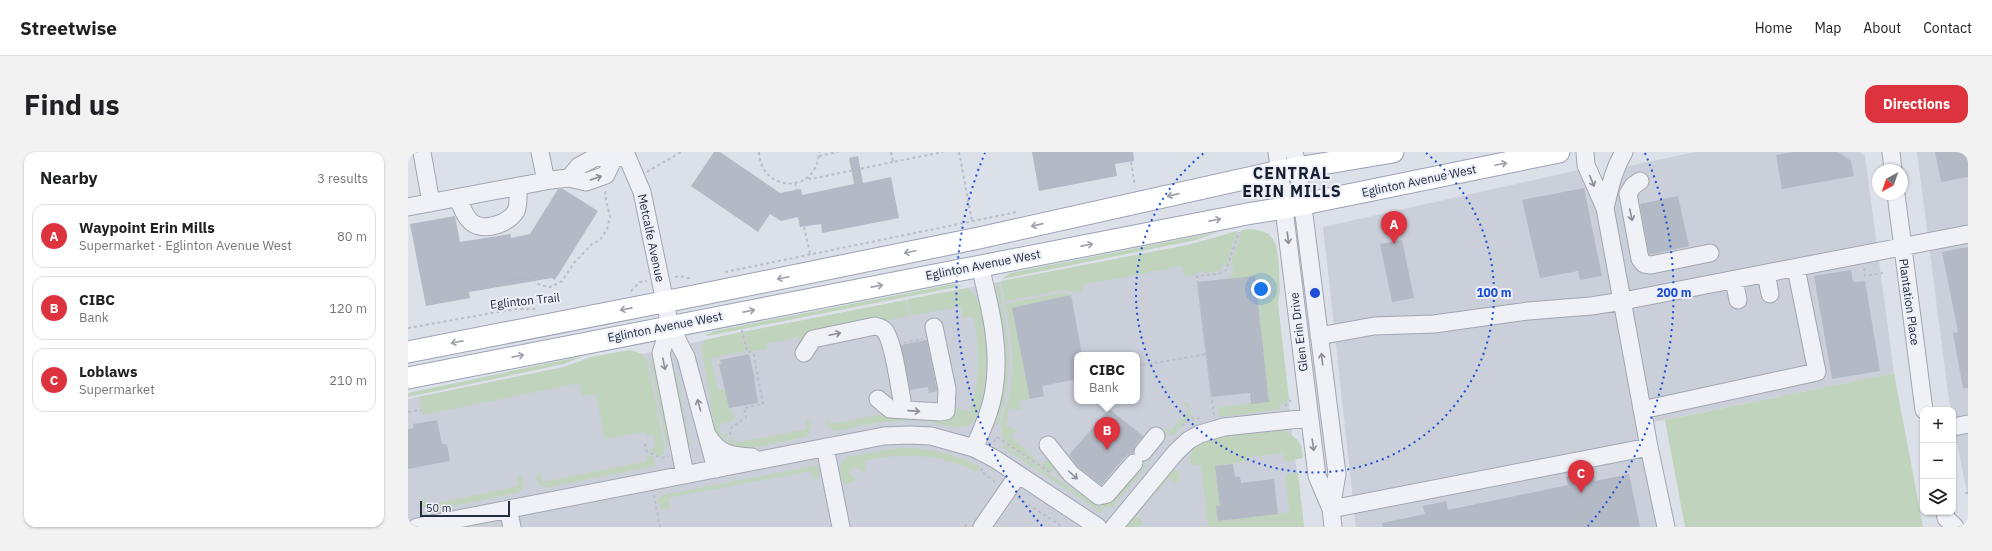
<!DOCTYPE html>
<meta charset="utf-8">
<style>
:root{--surface:#fff;--page:#f2f2f2;--text:#202124;--muted:#757577;--line:#e0e0e0;--accent:#dc333f}
body{margin:0;font-family:"IBM Plex Sans",sans-serif;background:var(--page);color:var(--text)}
.controls{position:absolute;right:12px;bottom:12px;display:grid;overflow:hidden;border-radius:8px;box-shadow:0 1px 3px #0004}
.controls button{width:36px;height:36px;display:grid;place-items:center;padding:0;border:0;border-bottom:1px solid var(--line);background:var(--surface);color:var(--text);font:20px sans-serif}
.compass{position:absolute;left:1464px;top:12px;width:36px;height:36px;border-radius:50%;background:var(--surface);box-shadow:0 1px 3px #0004;rotate:220deg}
.scale{position:absolute;left:12px;bottom:10px;width:90px;box-sizing:border-box;padding-left:4px;border:2px solid #242c40;border-top:0;font-size:11px;line-height:14px;white-space:nowrap;color:#242c40;-webkit-text-stroke:3px #eceff6;paint-order:stroke}
.you{position:absolute;left:853px;top:137px;width:14px;height:14px;margin:-10px;border:3px solid #fff;border-radius:50%;background:#1a73e8;box-shadow:0 0 0 6px #1a73e833}
.badge{display:grid;place-items:center;width:26px;height:26px;border-radius:50%;background:var(--accent);color:#fff;font-size:13px;font-weight:700}
.pin{position:absolute;translate:-50% -33px;filter:drop-shadow(0 1px 2px #0008)}
.pin::after{content:'';position:absolute;top:21px;width:14px;height:12px;background:inherit;clip-path:polygon(0 0,100% 0,50% 100%)}
.popup{position:absolute;left:666px;top:200px;width:66px;height:52px;box-sizing:border-box;display:grid;place-content:center;border-radius:8px;background:var(--surface);filter:drop-shadow(0 1px 3px #0005);font-size:13px;white-space:nowrap;color:var(--muted)}
.popup b{font-size:15px;color:var(--text)}
.popup::after{content:'';position:absolute;left:50%;top:100%;margin-left:-8px;border:8px solid transparent;border-top-color:var(--surface)}
.list{margin:0;padding:0;list-style:none}
h2{display:flex;justify-content:space-between;align-items:center;height:52px;margin:0;padding:0 16px;font-size:17px}
h2 small{font-size:13px;font-weight:400;color:var(--muted)}
.list li{display:grid;grid-template-columns:26px 1fr auto;gap:12px;align-items:center;box-sizing:border-box;height:64px;margin:0 8px 8px;padding:0 8px;border:1px solid var(--line);border-radius:12px}
.list b{display:block;font-size:15px;white-space:nowrap}
.list p{margin:0;font-size:13px;white-space:nowrap;color:var(--muted)}
.list em{font-size:13px;font-style:normal;color:var(--muted)}
.icon{flex:none;width:22px;height:22px;fill:none;stroke:currentColor;stroke-width:2;stroke-linecap:round;stroke-linejoin:round}
.map{position:relative;flex:none;width:1560px;height:375px;overflow:hidden;border-radius:12px}
header{display:flex;align-items:center;gap:24px;box-sizing:border-box;height:56px;padding:0 20px;background:var(--surface);border-bottom:1px solid var(--line)}
header strong{font-size:19px}
nav{display:flex;gap:22px;margin-inline-start:auto;font-size:14px}
.intro{display:flex;align-items:center;justify-content:space-between;box-sizing:border-box;height:96px;padding:0 24px}
h1{margin:0;font-size:28px}
.button{padding:10px 18px;border-radius:12px;background:var(--accent);color:#fff;font-size:14px;font-weight:700}
main{display:flex;gap:24px;padding:0 24px}
aside{flex:1;background:var(--surface);border-radius:12px;box-shadow:0 1px 3px #0004}
.map>svg:first-child{display:block}
.built{fill:#cacfda;fill-rule:evenodd}
.green{fill:#c0d3bd}
.building{fill:#b3b9c5}
.lines{fill:none;stroke-linecap:round;stroke-linejoin:round}
.minor-casing{stroke:#a1a6b2;stroke-width:19}
.major-casing{stroke:#9aa3b5;stroke-width:23}
.path{stroke:#babec7;stroke-width:2;stroke-dasharray:3 3;stroke-linecap:butt}
.minor{stroke:#eff1f6;stroke-width:17}
.major{stroke:#fff;stroke-width:21}
.oneway{stroke:#9ca0a9}
.oneway2{stroke:#8a8e9b}
.ring{fill:none;stroke:#1d4ed8;stroke-width:2;stroke-dasharray:2 4}
.labels{text-anchor:middle;stroke-width:4;stroke-linejoin:round;paint-order:stroke}
.street-label{font-size:12px;fill:#242c40;stroke:#eceff6}
.district-label{font-size:16px;font-weight:bold;letter-spacing:1px;fill:#171e30;stroke:#eceff6}
.centre{fill:#1d4ed8;stroke:#eceff6;stroke-width:2}
.ring-label{font-size:12px;text-anchor:middle;font-weight:bold;fill:#1d4ed8;stroke:#eceff6;stroke-width:4;stroke-linejoin:round;paint-order:stroke}
</style>
<header>
<strong>Streetwise</strong>
<nav><a>Home</a><a>Map</a><a>About</a><a>Contact</a></nav>
</header>
<div class="intro"><h1>Find us</h1><a class="button">Directions</a></div>
<main>
<aside>
<h2>Nearby<small>3 results</small></h2>
<ul class="list">
<li><span class="badge">A</span><div><b>Waypoint Erin Mills</b><p>Supermarket · Eglinton Avenue West</p></div><em>80 m</em></li>
<li><span class="badge">B</span><div><b>CIBC</b><p>Bank</p></div><em>120 m</em></li>
<li><span class="badge">C</span><div><b>Loblaws</b><p>Supermarket</p></div><em>210 m</em></li>
</ul>
</aside>
<div class="map">
<svg width="1560" height="375" viewBox="0 0 1560 375">
<rect width="100%" height="100%" fill="#dce0e8"/>
<path class="built" d="M 1287,0 L 1452,0 L 1457,4 L 1486,221 L 1246,270 L 1207,66 L 1205,37 L 1216,15 Z
M 1509,0 L 1560,0 L 1560,346 L 1545,271 L 1545,258 L 1543,258 L 1540,241 Z
M 1184,15 L 1256,375 L 948,375 L 915,75 Z
M 842,77 L 860,82 L 865,87 L 868,94 L 872,139 L 870,152 L 884,282 L 896,375 L 0,375 L 0,247 L 156,215 L 184,205 L 222,198 L 234,202 L 335,180 L 780,93 ZM 669,203 L 729,203 L 729,249 L 669,249 Z"/>
<path class="green" d="M 842,77 C 849,78 859,79 864,86 C 873,98 872,138 870,152 L 881,247 L 869,258 L 810,265 L 810,255 L 861,249 L 847,124 L 819,127 L 825,122 L 825,116 L 822,113 L 834,78 Z
M 829,79 L 818,113 L 814,114 L 812,119 L 797,121 L 794,118 L 787,123 L 776,124 L 774,114 L 674,133 L 675,141 L 655,138 L 597,149 L 593,129 L 780,93 Z
M 810,80 L 788,88 L 594,127 L 602,121 Z
M 589,131 C 593,134 593,145 594,151 C 604,198 604,227 590,273 L 586,272 C 596,243 601,214 597,183 C 594,166 587,148 589,131 Z
M 546,132 L 554,134 L 299,184 L 298,183 L 306,179 Z
M 559,136 C 576,147 577,176 578,195 C 579,212 578,263 561,273 C 551,280 530,271 519,269 C 488,266 458,272 428,279 L 421,276 L 418,271 L 420,264 L 423,272 L 474,262 L 473,254 L 549,256 L 562,260 C 572,229 572,197 565,165 L 555,166 L 553,154 L 503,164 L 500,149 L 501,147 Z
M 653,141 L 663,143 L 604,156 L 622,247 L 611,249 L 613,258 L 601,256 L 598,274 L 609,278 L 603,285 L 634,313 L 643,303 L 650,312 L 644,321 C 634,314 606,298 598,290 C 587,277 598,258 601,244 C 608,213 603,182 597,152 Z
M 498,148 L 501,164 L 481,168 L 482,176 L 392,193 L 390,185 L 358,192 L 359,196 L 348,199 L 339,198 L 335,180 Z
M 333,180 L 337,199 L 303,206 L 310,238 L 317,237 L 321,257 L 324,257 L 326,268 L 311,273 L 314,283 L 321,281 L 316,288 L 308,283 L 293,195 L 297,188 Z
M 222,198 L 234,202 L 239,208 L 256,294 L 255,302 L 252,305 L 239,298 L 247,296 L 245,283 L 239,284 L 238,280 L 197,287 L 188,242 L 174,244 L 171,231 L 15,263 L 11,245 L 156,215 L 184,205 Z
M 175,204 L 156,212 L 0,245 L 0,241 Z
M 243,206 L 247,214 L 263,294 L 259,295 L 242,207 Z
M 268,220 L 282,293 L 277,294 L 263,221 Z
M 1486,221 L 1515,375 L 1277,375 L 1257,268 Z
M 777,250 L 781,252 L 783,263 L 765,284 L 758,281 L 756,276 L 763,279 L 781,258 L 775,252 Z
M 397,268 L 402,270 C 404,275 402,281 398,285 L 338,297 L 324,295 L 324,293 L 318,289 L 324,284 L 326,291 L 399,277 Z
M 872,278 C 889,284 894,289 895,306 L 876,310 L 875,301 L 839,305 L 840,309 L 807,314 L 812,354 L 809,354 L 810,369 L 881,360 L 878,323 L 882,321 L 890,320 L 896,375 L 800,375 L 793,313 L 784,313 C 782,308 781,300 786,296 C 802,281 851,280 872,278 Z
M 596,292 L 695,357 L 693,361 L 688,358 L 688,357 L 594,295 Z
M 490,296 C 520,295 545,302 572,314 L 569,320 C 533,302 496,300 457,309 L 459,318 L 455,319 L 446,314 L 441,321 L 448,327 L 445,331 L 437,332 C 428,325 431,311 439,305 Z
M 238,302 L 249,306 L 246,308 L 247,314 L 143,335 L 134,335 L 128,327 L 128,324 L 132,320 L 134,330 L 239,309 Z
M 744,306 L 745,307 L 704,355 L 697,356 L 647,322 L 652,314 L 687,347 L 732,320 Z
M 410,313 L 412,323 L 410,326 L 405,328 L 403,319 L 260,346 L 262,356 L 253,358 L 250,347 L 254,343 Z
M 764,317 L 770,319 L 771,327 L 767,331 L 761,326 L 728,364 L 735,370 L 730,375 L 718,375 L 718,373 Z
M 113,324 L 116,331 L 113,338 L 110,341 L 19,359 L 18,355 L 9,353 L 18,346 L 20,353 L 110,334 L 109,325 Z"/>
<path class="building" d="M 306,0 L 312,0 L 372,41 L 393,37 L 394,43 L 446,32 L 441,6 L 450,4 L 455,31 L 483,25 L 491,66 L 414,81 L 413,72 L 392,75 L 390,65 L 373,69 L 362,62 L 350,80 L 283,34 Z
M 624,0 L 725,0 L 726,9 L 707,12 L 709,24 L 631,39 Z
M 1385,0 L 1430,0 L 1443,9 L 1446,24 L 1374,37 L 1368,3 Z
M 1527,0 L 1560,0 L 1560,25 L 1533,30 Z
M 1176,36 L 1194,124 L 1172,128 L 1170,119 L 1132,126 L 1114,48 Z
M 150,37 L 155,37 L 190,59 L 147,128 L 144,126 L 61,140 L 62,146 L 18,154 L 2,72 L 47,64 L 52,90 L 102,82 L 103,86 L 122,82 Z
M 1270,44 L 1281,94 L 1241,103 L 1232,52 Z
M 994,88 L 1006,146 L 984,150 L 972,92 Z
M 1560,95 L 1560,236 L 1555,236 L 1545,181 L 1550,180 L 1534,100 Z
M 1443,118 L 1445,130 L 1457,129 L 1472,219 L 1424,227 L 1406,124 Z
M 847,124 L 861,250 L 843,252 L 842,241 L 803,245 L 789,130 Z
M 663,143 L 674,203 L 669,203 L 669,227 L 634,234 L 636,244 L 622,247 L 604,156 Z
M 519,188 L 529,238 L 529,239 L 521,241 L 520,235 L 502,238 L 493,193 Z
M 341,202 L 347,227 L 346,227 L 350,251 L 321,256 L 311,212 L 313,212 L 312,208 Z
M 701,257 L 735,284 L 727,294 L 725,301 L 718,304 L 693,333 L 670,315 L 661,303 Z
M 29,268 L 34,292 L 39,292 L 42,309 L 0,317 L 0,277 L 6,276 L 5,272 Z
M 825,312 L 827,325 L 832,325 L 833,331 L 866,327 L 870,362 L 810,369 L 808,354 L 812,354 L 807,314 Z
M 1185,319 L 1187,329 L 1221,322 L 1232,375 L 975,375 L 974,371 L 1017,362 L 1015,354 L 1038,349 L 1040,358 L 1160,333 L 1158,325 Z"/>
<g class="lines">
<g class="minor-casing">
<path id="minor" d="M 14,0 L 23,51
M 132,0 L 138,29
M 217,0 L 234,40 L 262,174 L 278,205 L 308,317
M 869,0 L 909,324 L 923,357 L 925,375
M 886,0 L 890,16 L 929,322 L 923,357
M 1177,0 L 1178,13 L 1197,56 L 1241,295 L 1258,375
M 1483,0 L 1485,18
M 161,26 L 171,14 L 190,4 L 205,8
M 1232,29 L 1225,34 L 1220,42 L 1232,107 L 1236,112 L 1243,113 L 1302,101
M 1488,42 L 1516,258
M 50,46 C 54,55 57,67 66,72 C 79,79 101,71 108,59 C 111,52 110,42 110,34
M 0,55 L 143,28 L 161,26 L 178,30 L 198,23 L 205,8 L 218,2
M 1197,56 C 1202,36 1205,18 1216,0
M 1358,121 L 1362,142
M 1326,128 L 1330,148
M 262,174 L 253,201 L 277,323
M 911,184 L 966,174 L 1026,172 L 1120,159 L 1183,154 L 1215,149 L 1560,82
M 396,201 L 405,187 L 467,174 C 470,175 473,175 476,178 C 485,187 491,233 494,248
M 470,247 L 482,257 L 532,260 L 538,259 L 539,237 L 526,175
M 1234,258 L 1409,220 L 1388,116
M 1545,275 L 1560,272
M 300,284 C 310,302 324,304 344,305
M 640,293 L 663,322 L 691,344 L 699,342 L 726,311
M 417,295 L 433,375
M 566,296 C 574,278 583,258 586,238 C 593,196 582,155 572,114
M 735,300 L 748,284
M 100,357 L 104,375
M 923,357 L 1241,295
M 1537,360 L 1538,366 L 1547,375
M 9,375 L 476,284 L 502,283 L 523,284 L 566,296 L 587,307 L 690,375
M 574,375 L 610,323
M 706,375 L 768,300 L 781,288 L 792,282 L 816,275 L 901,266"/>
</g>
<g class="major-casing">
<path id="major" d="M 0,200 L 286,144 L 571,86 L 872,19 L 985,0
M 0,226 L 839,62 L 876,56 L 1151,0"/>
</g>
<path class="path" d="M 351,0 C 353,42 410,42 411,0
M 483,0 L 485,10 L 535,0
M 551,0 L 564,69
M 411,4 L 430,0
M 723,10 L 727,34
M 239,20 L 273,0
M 400,26 L 403,27 L 485,10
M 387,31 L 389,38
M 396,75 L 402,102
M 1456,116 L 1457,124 L 1475,121
M 109,120 L 118,122 L 132,133 L 142,135 L 154,129 L 166,111 L 184,92 L 192,88 L 199,77 L 202,65 L 197,43 L 198,38
M 317,120 L 609,60
M 267,125 L 272,124 L 284,127
M 223,139 L 232,130 L 239,129
M 0,176 L 107,157 L 129,157
M 496,191 L 515,187
M 729,214 L 799,202
M 729,219 L 733,214
M 699,254 L 704,249
M 877,254 L 883,248
M 0,260 L 13,258
M 806,263 L 789,124 L 811,122 L 818,118 L 831,80
M 774,274 L 781,267 L 793,266
M 322,283 L 324,275 L 338,265 L 336,256 L 355,252 L 346,203 L 343,200 L 339,200 L 334,178
M 586,290 L 589,285 L 643,321
M 237,292 L 239,300 L 253,306 L 260,304
M 574,316 L 573,319 L 587,330
M 1557,341 L 1560,341
M 246,343 L 252,375
M 610,346 L 655,375
M 557,375 L 560,370"/>
<use href="#minor" class="minor"/>
<use href="#major" class="major"/>
</g>
<defs><path id="oneway-shaft" d="M-6 0H5M1.5-3L5.5 0L1.5 3" fill="none" stroke-width="1.6" stroke-linecap="round" stroke-linejoin="round"/></defs>
<g class="oneway">
<use href="#oneway-shaft" transform="translate(1093 12) rotate(-12)"/>
<use href="#oneway-shaft" transform="translate(765 43) rotate(167)"/>
<use href="#oneway-shaft" transform="translate(807 68) rotate(-11)"/>
<use href="#oneway-shaft" transform="translate(629 73) rotate(167)"/>
<use href="#oneway-shaft" transform="translate(679 93) rotate(-11)"/>
<use href="#oneway-shaft" transform="translate(502 100) rotate(168)"/>
<use href="#oneway-shaft" transform="translate(375 126) rotate(168)"/>
<use href="#oneway-shaft" transform="translate(469 134) rotate(-11)"/>
<use href="#oneway-shaft" transform="translate(218 157) rotate(169)"/>
<use href="#oneway-shaft" transform="translate(341 159) rotate(-11)"/>
<use href="#oneway-shaft" transform="translate(49 190) rotate(169)"/>
<use href="#oneway-shaft" transform="translate(110 204) rotate(-11)"/>
</g>
<g class="oneway2">
<use href="#oneway-shaft" transform="translate(188 26) rotate(-19)"/>
<use href="#oneway-shaft" transform="translate(1184 29) rotate(68)"/>
<use href="#oneway-shaft" transform="translate(1223 63) rotate(78)"/>
<use href="#oneway-shaft" transform="translate(880 86) rotate(83)"/>
<use href="#oneway-shaft" transform="translate(427 182) rotate(-12)"/>
<use href="#oneway-shaft" transform="translate(914 207) rotate(-97)"/>
<use href="#oneway-shaft" transform="translate(256 212) rotate(79)"/>
<use href="#oneway-shaft" transform="translate(291 253) rotate(-105)"/>
<use href="#oneway-shaft" transform="translate(506 259) rotate(4)"/>
<use href="#oneway-shaft" transform="translate(905 293) rotate(82)"/>
<use href="#oneway-shaft" transform="translate(665 323) rotate(42)"/>
</g>
<g class="ring">
<path d="M1018 1A179 179 0 1 1 796 1"/>
<path d="M634 374A359 359 0 0 1 577 1M1237 1A359 359 0 0 1 1180 374"/>
</g>
<g class="labels">
<g class="street-label">
<text transform="translate(1011 29) rotate(-12)" y="4">Eglinton Avenue West</text>
<text transform="translate(243 86) rotate(78)" y="4">Metcalfe Avenue</text>
<text transform="translate(575 113) rotate(-11)" y="4">Eglinton Avenue West</text>
<text transform="translate(117 149) rotate(-6)" y="4">Eglinton Trail</text>
<text transform="translate(1501 150) rotate(82)" y="4">Plantation Place</text>
<text transform="translate(257 175) rotate(-11)" y="4">Eglinton Avenue West</text>
<text transform="translate(891 180) rotate(-97)" y="4">Glen Erin Drive</text>
</g>
<g class="district-label">
<text x="884" y="27">CENTRAL<tspan x="884" dy="18">ERIN MILLS</tspan></text>
</g>
</g>
<circle cx="907" cy="141" r="6" class="centre"/>
<g class="ring-label">
<text x="1086" y="145">100 m</text>
<text x="1266" y="145">200 m</text>
</g>
</svg>
<div class="controls">
<button>+</button>
<button>−</button>
<button><svg class="icon" aria-label="layers" viewBox="0 0 24 24"><path d="M12 4l9 5-9 5-9-5zM3 14l9 5 9-5"/></svg></button>
</div>
<svg class="compass" viewBox="-18 -18 36 36"><path d="M0-13l5 13h-10z" fill="#e53935"/><path d="M0 13l5-13h-10z" fill="#757577"/></svg>
<div class="scale">50 m</div>
<div class="you"></div>
<div class="pin badge" style="left:986px;top:92px">A</div>
<div class="pin badge" style="left:699px;top:298px">B</div>
<div class="popup"><b>CIBC</b>Bank</div>
<div class="pin badge" style="left:1173px;top:341px">C</div>
</div>
</main>
